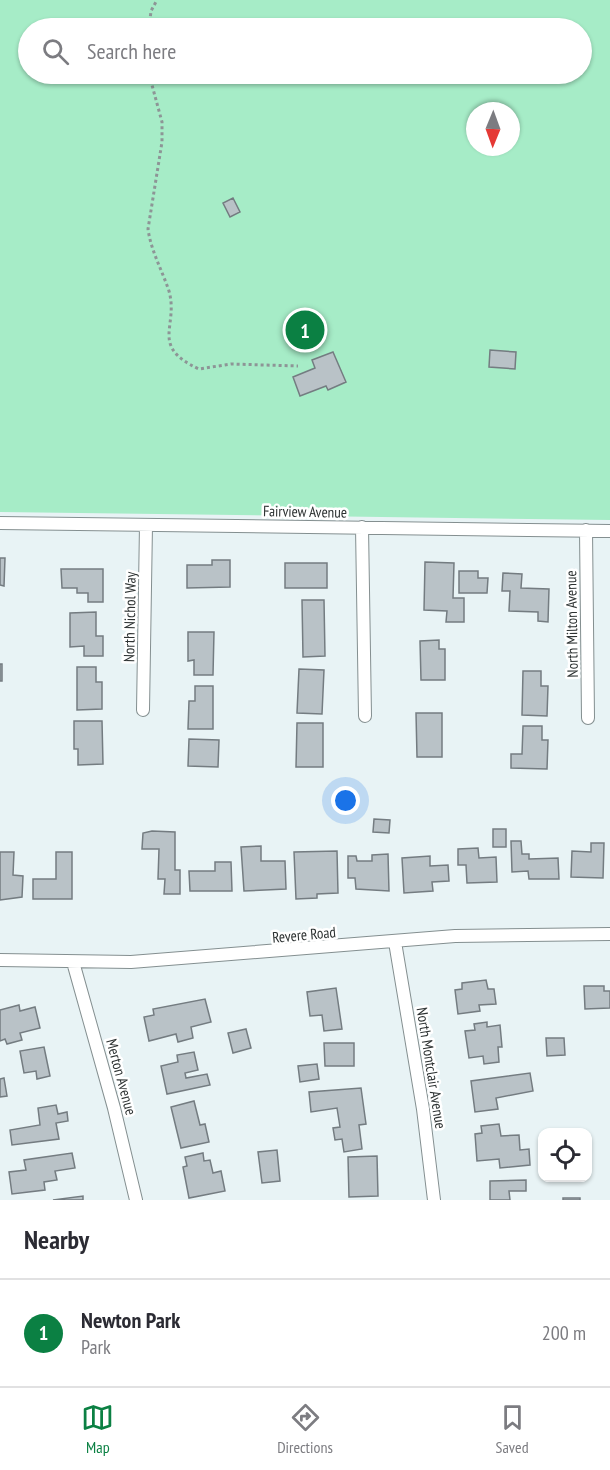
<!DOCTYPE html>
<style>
:root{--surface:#fff;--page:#f7f7f7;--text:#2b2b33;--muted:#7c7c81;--line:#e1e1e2;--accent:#0b8043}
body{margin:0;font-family:"PT Sans Narrow",sans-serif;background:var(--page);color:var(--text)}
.controls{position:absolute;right:18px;bottom:18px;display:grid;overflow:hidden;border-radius:12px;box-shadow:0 2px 4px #0004}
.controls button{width:54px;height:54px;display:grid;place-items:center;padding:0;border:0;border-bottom:2px solid var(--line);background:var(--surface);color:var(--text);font:30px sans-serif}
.compass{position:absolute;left:466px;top:102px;width:54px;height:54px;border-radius:50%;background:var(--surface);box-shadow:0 2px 4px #0004;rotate:181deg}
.you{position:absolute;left:346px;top:801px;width:21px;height:21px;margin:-15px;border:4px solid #fff;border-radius:50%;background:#1a73e8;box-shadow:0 0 0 9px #1a73e833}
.badge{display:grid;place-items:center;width:39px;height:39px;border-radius:50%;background:var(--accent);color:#fff;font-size:20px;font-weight:700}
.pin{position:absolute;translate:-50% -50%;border:3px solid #fff;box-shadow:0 2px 6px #0006}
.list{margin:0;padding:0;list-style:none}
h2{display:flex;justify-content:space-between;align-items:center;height:78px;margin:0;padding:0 24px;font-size:26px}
h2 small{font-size:20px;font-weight:400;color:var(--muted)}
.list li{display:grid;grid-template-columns:39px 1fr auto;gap:18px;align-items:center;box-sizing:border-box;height:108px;padding:0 24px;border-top:2px solid var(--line)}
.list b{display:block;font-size:22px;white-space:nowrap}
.list p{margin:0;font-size:20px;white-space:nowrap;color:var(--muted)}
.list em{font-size:20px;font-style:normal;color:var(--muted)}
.icon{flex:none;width:33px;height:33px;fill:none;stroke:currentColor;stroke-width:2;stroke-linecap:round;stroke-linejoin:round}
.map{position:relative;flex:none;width:610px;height:1200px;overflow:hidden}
.search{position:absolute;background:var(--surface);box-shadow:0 2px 4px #0004;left:18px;right:18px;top:18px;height:66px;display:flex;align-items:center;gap:15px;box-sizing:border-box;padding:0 21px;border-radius:33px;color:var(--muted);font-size:22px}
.sheet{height:186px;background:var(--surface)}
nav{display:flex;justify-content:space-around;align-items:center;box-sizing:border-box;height:84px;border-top:2px solid var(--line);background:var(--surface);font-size:16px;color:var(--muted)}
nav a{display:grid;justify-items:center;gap:3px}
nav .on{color:var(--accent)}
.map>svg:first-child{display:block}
.green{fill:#a6ecc7;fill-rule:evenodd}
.building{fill:#b9c2c7;stroke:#747c81;stroke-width:1.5}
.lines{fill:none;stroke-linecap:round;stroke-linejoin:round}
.street-casing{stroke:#848f90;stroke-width:14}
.path{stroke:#8d9596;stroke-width:3;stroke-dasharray:3 3;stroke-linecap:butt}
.street{stroke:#fff;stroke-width:12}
.labels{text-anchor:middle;stroke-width:5;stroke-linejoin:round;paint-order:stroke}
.street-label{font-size:15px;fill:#2d3232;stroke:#fff}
</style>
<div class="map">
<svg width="610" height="1200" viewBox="0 0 610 1200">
<rect width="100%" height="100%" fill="#e8f3f5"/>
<path class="green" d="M 0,0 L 610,0 L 610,520 L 0,512 ZM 28,28 L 582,28 L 582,74 L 28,74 ZM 475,111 L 511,111 L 511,147 L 475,147 Z"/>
<path class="building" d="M 233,198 L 240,212 L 230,217 L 223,203 Z
M 490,350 L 516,352 L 515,369 L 489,367 Z
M 333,352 L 346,382 L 328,390 L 326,386 L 300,396 L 293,377 L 315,368 L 312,360 Z
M 0,558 L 5,558 L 4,586 L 0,585 Z
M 212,560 L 230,560 L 230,587 L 187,588 L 187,565 L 212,565 Z
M 425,562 L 454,563 L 453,598 L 464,598 L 464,622 L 446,622 L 447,611 L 424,610 Z
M 285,563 L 327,563 L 327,588 L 285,588 Z
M 61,569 L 103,569 L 103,602 L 88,602 L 88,593 L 77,593 L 77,588 L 62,588 Z
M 459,571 L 478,571 L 478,578 L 488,578 L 487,593 L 459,593 Z
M 503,573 L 522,574 L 521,588 L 549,589 L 548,622 L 538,621 L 538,612 L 509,611 L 510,591 L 502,591 Z
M 302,600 L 324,600 L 325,656 L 303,657 Z
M 96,612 L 96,636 L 103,636 L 103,656 L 84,656 L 84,646 L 70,647 L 70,613 Z
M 188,632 L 214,632 L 213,675 L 194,675 L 194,660 L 188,661 Z
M 439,640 L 439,649 L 445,649 L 445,680 L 421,680 L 420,641 Z
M 0,664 L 2,664 L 2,681 L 0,681 Z
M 77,667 L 96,667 L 96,682 L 102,682 L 102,709 L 77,710 Z
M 299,669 L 324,670 L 322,714 L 297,713 Z
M 523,671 L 541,671 L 541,686 L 548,686 L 547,716 L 522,715 Z
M 195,686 L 213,686 L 213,729 L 188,729 L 189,701 L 195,701 Z
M 416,713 L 442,713 L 442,757 L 417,757 Z
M 74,721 L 102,721 L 103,764 L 78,765 L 78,749 L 74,749 Z
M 297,723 L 323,723 L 323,767 L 296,767 Z
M 523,726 L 542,726 L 542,740 L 548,740 L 547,769 L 511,768 L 511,754 L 522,754 Z
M 189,739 L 219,740 L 218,767 L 188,766 Z
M 374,819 L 390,820 L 389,833 L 373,832 Z
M 493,829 L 506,829 L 506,847 L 493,847 Z
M 152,831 L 175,832 L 175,870 L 180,870 L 180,894 L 164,894 L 165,879 L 158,879 L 159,849 L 142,849 L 143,833 Z
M 511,841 L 521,841 L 522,854 L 529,854 L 529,859 L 558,858 L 559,879 L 529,879 L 528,871 L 512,872 Z
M 591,843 L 604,843 L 603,878 L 571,877 L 572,851 L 591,852 Z
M 261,846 L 261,861 L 285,861 L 286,889 L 244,891 L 241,847 Z
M 478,848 L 479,858 L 496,857 L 497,882 L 467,883 L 466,865 L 458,865 L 458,849 Z
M 337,851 L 338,893 L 317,894 L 317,898 L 296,899 L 294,852 Z
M 0,852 L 14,852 L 13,875 L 23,876 L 22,897 L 0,900 Z
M 56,852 L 72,852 L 72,899 L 33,899 L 33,879 L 56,879 Z
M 388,854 L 389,891 L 356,889 L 355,878 L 348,878 L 348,856 L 356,856 L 357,861 L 372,861 L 372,855 Z
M 430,856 L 430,866 L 448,865 L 449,881 L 432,882 L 433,891 L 404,893 L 402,858 Z
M 215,862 L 231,862 L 232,891 L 190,891 L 189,871 L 215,871 Z
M 486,980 L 488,989 L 494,989 L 496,1004 L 479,1005 L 480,1011 L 458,1014 L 455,990 L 462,989 L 462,983 Z
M 584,986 L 604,986 L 604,991 L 610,991 L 610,1008 L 585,1009 Z
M 336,988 L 342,1029 L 324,1031 L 322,1015 L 310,1016 L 307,992 Z
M 205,999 L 211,1022 L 191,1027 L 193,1038 L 178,1042 L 176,1034 L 149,1041 L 144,1017 L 154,1015 L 153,1009 Z
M 19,1005 L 20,1011 L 35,1007 L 40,1028 L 20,1033 L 22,1040 L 7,1044 L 5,1039 L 0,1041 L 0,1010 Z
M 487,1022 L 487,1027 L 500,1025 L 502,1047 L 498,1047 L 499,1062 L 484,1064 L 483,1056 L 469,1058 L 465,1031 L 475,1030 L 474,1024 Z
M 246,1029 L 251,1048 L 233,1053 L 228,1033 Z
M 546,1038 L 564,1038 L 565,1055 L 547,1056 Z
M 324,1043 L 354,1043 L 354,1066 L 325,1066 Z
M 44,1047 L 50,1076 L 37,1079 L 36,1071 L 24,1073 L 20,1051 Z
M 194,1052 L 198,1070 L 185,1073 L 186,1078 L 207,1074 L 210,1085 L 167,1094 L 161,1066 L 178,1062 L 177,1055 Z
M 317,1064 L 319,1079 L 300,1082 L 298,1066 Z
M 530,1073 L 533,1091 L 496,1098 L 498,1109 L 475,1112 L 471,1081 Z
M 4,1078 L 7,1096 L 0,1097 L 0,1079 Z
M 361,1088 L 366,1124 L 359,1125 L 362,1149 L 344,1152 L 342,1139 L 335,1140 L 333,1128 L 340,1127 L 337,1108 L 311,1112 L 309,1092 Z
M 194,1101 L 200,1125 L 205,1124 L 209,1142 L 181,1148 L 171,1107 Z
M 56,1105 L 58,1114 L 67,1112 L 68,1121 L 56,1123 L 59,1139 L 12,1145 L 10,1130 L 40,1125 L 38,1108 Z
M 499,1124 L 501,1136 L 519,1135 L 520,1150 L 529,1149 L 530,1165 L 500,1168 L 499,1159 L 477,1161 L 475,1134 L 482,1133 L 481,1126 Z
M 277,1150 L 280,1181 L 262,1183 L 258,1152 Z
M 72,1153 L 75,1168 L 55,1171 L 57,1180 L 44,1182 L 45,1190 L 12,1194 L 9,1172 L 26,1170 L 24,1160 Z
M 203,1153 L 204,1161 L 210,1160 L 213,1173 L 221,1171 L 225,1191 L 189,1198 L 183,1167 L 187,1166 L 185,1157 Z
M 377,1156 L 378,1196 L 349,1197 L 348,1157 Z
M 526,1180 L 526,1191 L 509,1191 L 510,1200 L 490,1200 L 490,1181 Z
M 83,1196 L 83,1200 L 53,1200 Z
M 563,1198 L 580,1198 L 580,1200 L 563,1200 Z"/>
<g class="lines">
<g class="street-casing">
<path id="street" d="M 0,523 L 610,531
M 362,527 L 365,716
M 586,530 L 588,718
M 143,710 L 146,525
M 395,942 L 423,1109 L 434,1200
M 0,960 L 131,962 L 455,936 L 610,934
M 73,962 L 114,1108 L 136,1200"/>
</g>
<path class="path" d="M 149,28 L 151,11 L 157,0
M 149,74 L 162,122 L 162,142 L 148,229 C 151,251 162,270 169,291 C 179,327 149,346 199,369 L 231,364 L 298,366"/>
<use href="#street" class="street"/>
</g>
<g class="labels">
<g class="street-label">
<text transform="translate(305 512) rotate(1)" y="5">Fairview Avenue</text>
<text transform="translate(130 617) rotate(-89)" y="5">North Nichol Way</text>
<text transform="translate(572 624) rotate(-91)" y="5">North Milton Avenue</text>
<text transform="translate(304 935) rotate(-5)" y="5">Revere Road</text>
<text transform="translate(431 1068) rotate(81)" y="5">North Montclair Avenue</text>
<text transform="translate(121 1077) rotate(75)" y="5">Merton Avenue</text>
</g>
</g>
</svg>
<div class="controls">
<button><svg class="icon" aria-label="locate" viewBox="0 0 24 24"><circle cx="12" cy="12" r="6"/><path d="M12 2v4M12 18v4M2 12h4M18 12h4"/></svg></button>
</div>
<svg class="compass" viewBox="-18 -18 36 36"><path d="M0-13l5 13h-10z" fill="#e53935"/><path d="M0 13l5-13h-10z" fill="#7c7c81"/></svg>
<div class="you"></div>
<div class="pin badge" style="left:305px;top:330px">1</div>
<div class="search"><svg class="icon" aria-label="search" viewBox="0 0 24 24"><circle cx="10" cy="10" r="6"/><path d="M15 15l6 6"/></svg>Search here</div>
</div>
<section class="sheet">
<h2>Nearby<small></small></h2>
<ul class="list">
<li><span class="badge">1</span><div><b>Newton Park</b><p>Park</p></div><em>200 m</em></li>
</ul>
</section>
<nav>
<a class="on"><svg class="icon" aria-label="map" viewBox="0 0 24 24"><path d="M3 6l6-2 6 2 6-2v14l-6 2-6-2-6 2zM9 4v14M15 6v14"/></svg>Map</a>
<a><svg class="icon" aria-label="directions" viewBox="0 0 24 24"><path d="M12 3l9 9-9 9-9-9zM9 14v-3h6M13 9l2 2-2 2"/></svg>Directions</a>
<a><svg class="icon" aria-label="saved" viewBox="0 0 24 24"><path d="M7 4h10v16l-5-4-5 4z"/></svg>Saved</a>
</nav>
